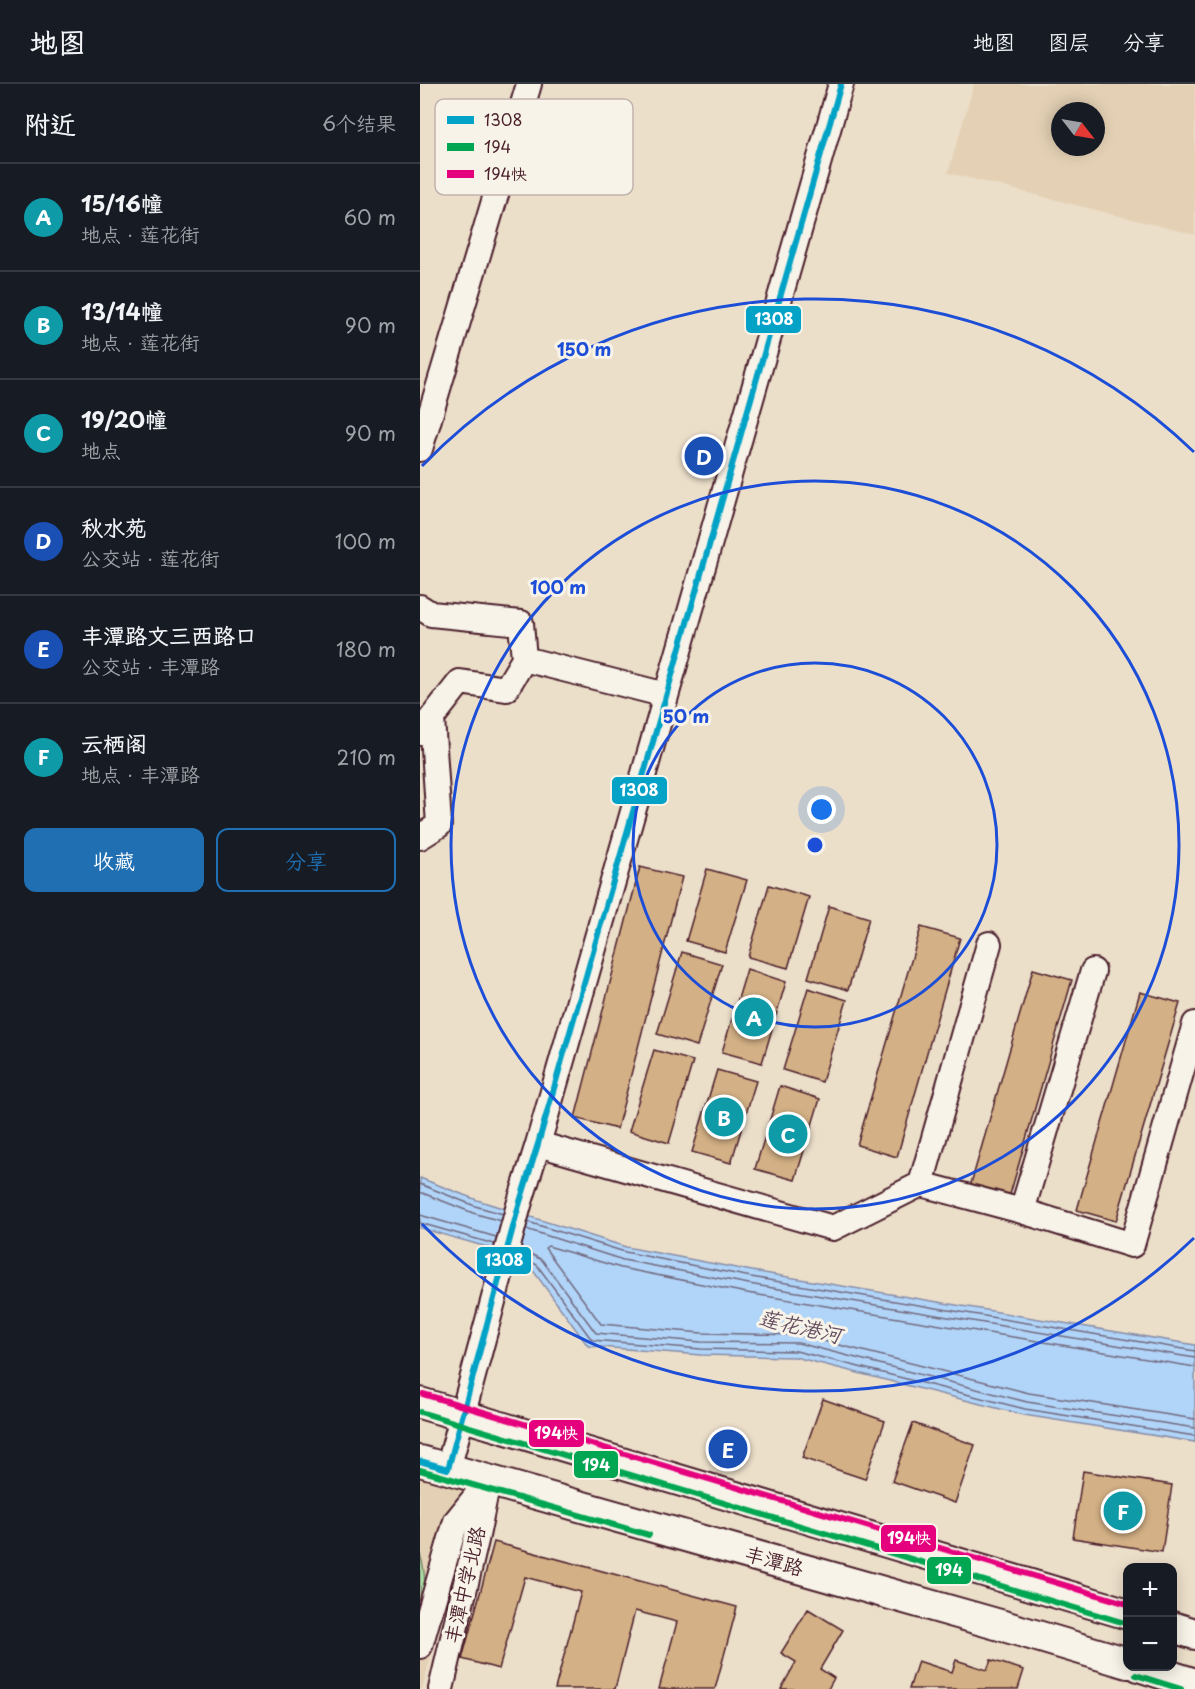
<!DOCTYPE html>
<html lang="zh">
<meta charset="utf-8">
<style>
:root{--surface:#171b24;--page:#20242c;--text:#f1f3f6;--muted:#9ea1a6;--line:#363941;--accent:#1f6fb2}
body{margin:0;font-family:"Playpen Sans","LXGW WenKai TC",sans-serif;background:var(--page);color:var(--text)}
.controls{position:absolute;right:18px;bottom:18px;display:grid;overflow:hidden;border-radius:12px;box-shadow:0 3px 15px #0003}
.controls button{width:54px;height:54px;display:grid;place-items:center;padding:0;border:0;border-bottom:2px solid var(--line);background:var(--surface);color:var(--text);font:30px sans-serif}
.compass{position:absolute;left:631px;top:18px;width:54px;height:54px;border-radius:50%;background:var(--surface);box-shadow:0 3px 15px #0003;rotate:121deg}
.you{position:absolute;left:402px;top:726px;width:21px;height:21px;margin:-15px;border:4px solid #fff;border-radius:50%;background:#1a73e8;box-shadow:0 0 0 9px #1a73e833}
.badge{display:grid;place-items:center;width:39px;height:39px;border-radius:50%;background:var(--accent);color:#fff;font-size:20px;font-weight:700}
.pin{position:absolute;translate:-50% -50%;border:3px solid #fff;box-shadow:0 2px 6px #0006}
.list{margin:0;padding:0;list-style:none}
h2{display:flex;justify-content:space-between;align-items:center;height:78px;margin:0;padding:0 24px;font-size:26px}
h2 small{font-size:20px;font-weight:400;color:var(--muted)}
.list li{display:grid;grid-template-columns:39px 1fr auto;gap:18px;align-items:center;box-sizing:border-box;height:108px;padding:0 24px;border-top:2px solid var(--line)}
.list b{display:block;font-size:22px;white-space:nowrap}
.list p{margin:0;font-size:20px;white-space:nowrap;color:var(--muted)}
.list em{font-size:20px;font-style:normal;color:var(--muted)}
.actions{display:flex;gap:12px;padding:18px 24px}
.actions a{flex:1;padding:14px 0;border:2px solid var(--accent);border-radius:12px;text-align:center;font-size:21px;color:var(--accent)}
.actions .main{background:var(--accent);color:#fff}
.map{position:relative;flex:none;width:775px;height:1605px;overflow:hidden}
header{display:flex;align-items:center;gap:36px;box-sizing:border-box;height:84px;padding:0 30px;background:var(--surface);border-bottom:2px solid var(--line)}
header strong{font-size:28px}
nav{display:flex;gap:33px;margin-inline-start:auto;font-size:21px}
main{display:flex}
aside{flex:1;background:var(--surface)}
.map>svg:first-child{display:block}
.built{fill:#e4d1b5;fill-rule:evenodd}
.green{fill:#ace6ab;stroke:#7b826b;stroke-width:1.5}
.water{fill:#b0d5f9;stroke:#878ca7;stroke-width:1.5}
.lines{fill:none;stroke-linecap:round;stroke-linejoin:round}
.shore{stroke:#73687d;stroke-width:1.5}
.building{fill:#d3b085;stroke:#4a1f2b;stroke-width:1.5}
.minor-casing{stroke:#4a1f2b;stroke-width:28}
.major-casing{stroke:#4a1f2b;stroke-width:34}
.minor{stroke:#f7f3e8;stroke-width:24}
.major{stroke:#f7f3e8;stroke-width:30}
.bus-1-casing{stroke:#f7f3e8;stroke-width:10}
.bus-2-casing{stroke:#f7f3e8;stroke-width:10}
.bus-3-casing{stroke:#f7f3e8;stroke-width:10}
.bus-1{stroke:#04a2c6;stroke-width:6}
.bus-2{stroke:#00a651;stroke-width:6}
.bus-3{stroke:#e5007d;stroke-width:6}
.ring{fill:none;stroke:#1d4ed8;stroke-width:3}
.labels{text-anchor:middle;stroke-width:6;stroke-linejoin:round;paint-order:stroke}
.street-label{font-size:20px;fill:#4a1f2b;stroke:#f7f3e8}
.water-label{font-size:21px;font-style:italic;fill:#644c5e;stroke:#f7f3e8}
.key{fill:#f7f3e8;stroke:#c3b3af;stroke-width:1.5}
.key-label{font-size:16px;fill:#4a1f2b}
.centre{fill:#1d4ed8;stroke:#f7f3e8;stroke-width:3}
.ring-label{font-size:18px;text-anchor:middle;font-weight:bold;fill:#1d4ed8;stroke:#f7f3e8;stroke-width:6;stroke-linejoin:round;paint-order:stroke}
.line-badge{stroke:#f7f3e8;stroke-width:2}
.badge-label{font-size:16px;text-anchor:middle;font-weight:bold;fill:#fff}
</style>
<header>
<strong>地图</strong>
<nav><a>地图</a><a>图层</a><a>分享</a></nav>
</header>
<main>
<aside>
<h2>附近<small>6个结果</small></h2>
<ul class="list">
<li><span class="badge" style="background:#0f9aa8">A</span><div><b>15/16幢</b><p>地点 · 莲花街</p></div><em>60 m</em></li>
<li><span class="badge" style="background:#0f9aa8">B</span><div><b>13/14幢</b><p>地点 · 莲花街</p></div><em>90 m</em></li>
<li><span class="badge" style="background:#0f9aa8">C</span><div><b>19/20幢</b><p>地点</p></div><em>90 m</em></li>
<li><span class="badge" style="background:#1a4fb4">D</span><div><b>秋水苑</b><p>公交站 · 莲花街</p></div><em>100 m</em></li>
<li><span class="badge" style="background:#1a4fb4">E</span><div><b>丰潭路文三西路口</b><p>公交站 · 丰潭路</p></div><em>180 m</em></li>
<li><span class="badge" style="background:#0f9aa8">F</span><div><b>云栖阁</b><p>地点 · 丰潭路</p></div><em>210 m</em></li>
</ul>
<div class="actions"><a class="main">收藏</a><a>分享</a></div>
</aside>
<div class="map">
<svg width="775" height="1605" viewBox="0 0 775 1605">
<rect width="100%" height="100%" fill="#ecdfca"/>
<filter id="ink" filterUnits="userSpaceOnUse"><feTurbulence type="fractalNoise" baseFrequency=".0167" numOctaves="2"/><feDisplacementMap in="SourceGraphic" scale="12" xChannelSelector="R" yChannelSelector="G"/><feConvolveMatrix kernelMatrix="1 2 1 2 8 2 1 2 1" color-interpolation-filters="sRGB"/></filter>
<g filter="url(#ink)">
<path class="built" d="M 554,0 L 775,0 L 775,151 L 528,89 ZM 640,27 L 676,27 L 676,63 L 640,63 Z
M 0,1391 L 57,1407 L 2,1605 L 0,1605 Z"/>
<path class="green" d="M 0,1470 C 5,1486 7,1503 0,1518 Z"/>
<path class="water" d="M 0,1094 L 57,1116 L 206,1163 L 332,1187 L 775,1261 L 775,1358 L 604,1331 L 375,1273 L 281,1271 L 168,1262 L 112,1185 L 67,1163 L 0,1144 Z"/>
<g class="lines">
<path class="shore" d="M 0,1100 L 55,1122 L 83,1130
M 0,1108 L 53,1129 L 81,1137
M 0,1131 L 76,1153
M 108,1138 L 205,1168 L 331,1193 L 775,1267
M 0,1139 L 74,1160
M 106,1145 L 203,1176 L 329,1200 L 775,1274
M 101,1165 L 122,1176 L 176,1249 L 281,1258 L 378,1259 L 607,1318 L 775,1344
M 99,1172 L 117,1181 L 172,1256 L 281,1265 L 376,1267 L 605,1325 L 775,1352
M 775,1283 L 327,1209 L 201,1184 L 128,1162 L 125,1164 L 181,1240 L 282,1249 L 380,1251 L 609,1309 L 775,1335"/>
</g>
<path class="building" d="M 220,783 L 262,793 L 197,1045 L 155,1034 Z
M 287,785 L 327,796 L 305,868 L 266,857 Z
M 349,801 L 389,813 L 368,884 L 328,873 Z
M 409,822 L 449,834 L 428,906 L 388,894 Z
M 501,843 L 540,854 L 477,1073 L 437,1061 Z
M 262,868 L 302,880 L 277,962 L 237,950 Z
M 327,885 L 366,898 L 342,979 L 302,968 Z
M 613,885 L 652,896 L 589,1114 L 550,1103 Z
M 388,904 L 427,916 L 402,998 L 363,986 Z
M 720,908 L 760,919 L 696,1137 L 657,1126 Z
M 234,966 L 273,977 L 249,1059 L 209,1047 Z
M 297,986 L 336,997 L 311,1079 L 272,1068 Z
M 360,1002 L 400,1015 L 375,1096 L 335,1085 Z
M 403,1315 L 465,1337 L 445,1395 L 382,1374 Z
M 493,1339 L 555,1361 L 535,1419 L 472,1397 Z
M 663,1387 L 752,1401 L 742,1468 L 653,1454 Z
M 74,1458 L 317,1523 L 295,1605 L 239,1605 L 257,1538 L 215,1527 L 195,1605 L 135,1605 L 161,1508 L 105,1493 L 79,1585 L 42,1575 Z
M 388,1525 L 423,1546 L 400,1585 L 414,1594 L 408,1605 L 361,1605 L 376,1578 L 361,1569 Z
M 536,1576 L 567,1586 L 571,1576 L 604,1586 L 598,1605 L 489,1605 L 498,1577 L 532,1588 Z"/>
<g class="lines">
<g class="minor-casing">
<path id="minor" d="M 0,365 L 109,0
M 0,523 L 11,530 L 101,539 L 104,575 L 86,605 L 40,598 L 0,649
M 104,575 L 246,611
M 0,753 L 19,741 L 12,634
M 118,1060 L 413,1144 L 501,1100 L 602,1127 L 712,1161 L 775,940
M 501,1100 L 569,860
M 602,1127 L 673,887
M 28,1385 L 99,1121 L 118,1060 L 421,0
M 0,1562 L 36,1437 L 65,1401
M 21,1605 L 57,1452 L 68,1397"/>
</g>
<g class="major-casing">
<path id="major" d="M 0,1319 L 708,1530
M 0,1377 L 587,1543 L 708,1579
M 752,1543 L 775,1550
M 719,1582 L 775,1600"/>
</g>
<use href="#minor" class="minor"/>
<use href="#major" class="major"/>
<g class="bus-1-casing">
<path id="bus-1" d="M 0,1377 L 28,1385 L 99,1121 L 118,1060 L 421,0"/>
</g>
<g class="bus-2-casing">
<path id="bus-2" d="M 0,1328 L 705,1539
M 0,1386 L 229,1451
M 716,1591 L 761,1605"/>
</g>
<g class="bus-3-casing">
<path id="bus-3" d="M 3,1310 L 708,1520"/>
</g>
<use href="#bus-1" class="bus-1"/>
<use href="#bus-2" class="bus-2"/>
<use href="#bus-3" class="bus-3"/>
</g>
</g>
<g class="ring">
<circle cx="395" cy="761" r="182"/>
<circle cx="395" cy="761" r="364"/>
<path d="M774 1154A546 546 0 0 1 2 1140M2 382A546 546 0 0 1 774 368"/>
</g>
<g class="labels">
<g class="street-label">
<text transform="translate(354 1477) rotate(16)" y="7">丰潭路</text>
<text transform="translate(45 1501) rotate(-77)" y="7">丰潭中学北路</text>
</g>
<g class="water-label">
<text transform="translate(380 1243) rotate(13)" y="7">莲花港河</text>
</g>
</g>
<rect x="15" y="15" width="198" height="96" rx="9" class="key"/>
<rect x="27" y="32" width="27" height="8" fill="#04a2c6"/>
<rect x="27" y="59" width="27" height="8" fill="#00a651"/>
<rect x="27" y="86" width="27" height="8" fill="#e5007d"/>
<g class="key-label">
<text x="64" y="42">1308</text>
<text x="64" y="69">194</text>
<text x="64" y="96">194快</text>
</g>
<circle cx="395" cy="761" r="9" class="centre"/>
<g class="ring-label">
<text x="164" y="272">150 m</text>
<text x="138" y="510">100 m</text>
<text x="266" y="639">50 m</text>
</g>
<g class="line-badge">
<rect x="325" y="221" width="57" height="29" rx="6" fill="#04a2c6"/>
<rect x="191" y="692" width="57" height="29" rx="6" fill="#04a2c6"/>
<rect x="56" y="1162" width="56" height="29" rx="6" fill="#04a2c6"/>
<rect x="108" y="1335" width="57" height="29" rx="6" fill="#e5007d"/>
<rect x="153" y="1366" width="46" height="29" rx="6" fill="#00a651"/>
<rect x="460" y="1440" width="57" height="29" rx="6" fill="#e5007d"/>
<rect x="506" y="1472" width="46" height="29" rx="6" fill="#00a651"/>
</g>
<g class="badge-label">
<text x="354" y="241">1308</text>
<text x="219" y="712">1308</text>
<text x="84" y="1182">1308</text>
<text x="136" y="1355">194快</text>
<text x="176" y="1387">194</text>
<text x="489" y="1460">194快</text>
<text x="529" y="1492">194</text>
</g>
</svg>
<div class="controls">
<button>+</button>
<button>−</button>
</div>
<svg class="compass" viewBox="-18 -18 36 36"><path d="M0-13l5 13h-10z" fill="#e53935"/><path d="M0 13l5-13h-10z" fill="#9ea1a6"/></svg>
<div class="you"></div>
<div class="pin badge" style="left:334px;top:933px;background:#0f9aa8">A</div>
<div class="pin badge" style="left:304px;top:1033px;background:#0f9aa8">B</div>
<div class="pin badge" style="left:368px;top:1050px;background:#0f9aa8">C</div>
<div class="pin badge" style="left:284px;top:372px;background:#1a4fb4">D</div>
<div class="pin badge" style="left:308px;top:1365px;background:#1a4fb4">E</div>
<div class="pin badge" style="left:703px;top:1427px;background:#0f9aa8">F</div>
</div>
</main>
